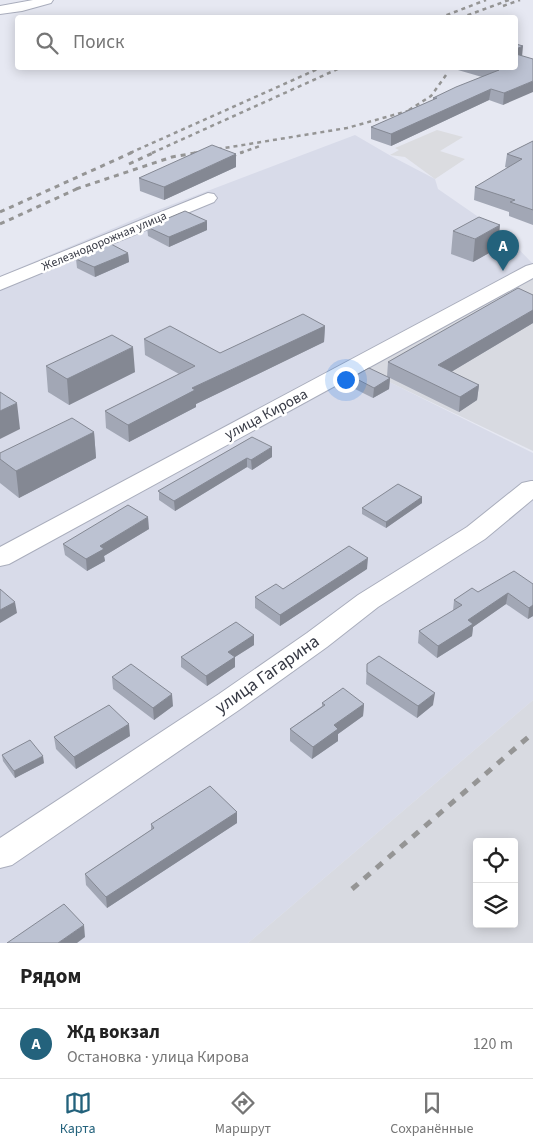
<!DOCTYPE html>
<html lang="ru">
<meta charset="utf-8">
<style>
:root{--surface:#fff;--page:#f6f6f6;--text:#222;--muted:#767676;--line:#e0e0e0;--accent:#23627c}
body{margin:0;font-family:"Source Sans 3",sans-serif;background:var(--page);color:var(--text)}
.controls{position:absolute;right:15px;bottom:15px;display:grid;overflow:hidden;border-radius:5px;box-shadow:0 2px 12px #0003}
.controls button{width:45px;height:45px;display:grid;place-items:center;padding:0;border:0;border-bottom:1px solid var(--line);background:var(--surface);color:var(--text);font:25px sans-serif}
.you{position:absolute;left:345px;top:379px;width:18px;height:18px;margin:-12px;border:4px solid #fff;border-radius:50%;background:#1a73e8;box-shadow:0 0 0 8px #1a73e833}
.badge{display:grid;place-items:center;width:32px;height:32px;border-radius:50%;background:var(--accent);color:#fff;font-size:16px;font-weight:700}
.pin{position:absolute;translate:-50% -41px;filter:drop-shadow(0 1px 2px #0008)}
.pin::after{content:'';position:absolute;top:26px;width:18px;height:15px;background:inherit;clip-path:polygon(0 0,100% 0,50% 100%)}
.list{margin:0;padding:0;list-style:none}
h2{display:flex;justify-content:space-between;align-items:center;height:65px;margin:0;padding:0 20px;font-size:21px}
h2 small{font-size:16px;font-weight:400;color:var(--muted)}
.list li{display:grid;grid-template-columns:32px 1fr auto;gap:15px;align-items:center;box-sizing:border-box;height:70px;padding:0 20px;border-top:1px solid var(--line)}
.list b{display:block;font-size:19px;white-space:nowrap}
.list p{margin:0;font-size:16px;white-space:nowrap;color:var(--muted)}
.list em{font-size:16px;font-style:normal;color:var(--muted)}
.icon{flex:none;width:28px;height:28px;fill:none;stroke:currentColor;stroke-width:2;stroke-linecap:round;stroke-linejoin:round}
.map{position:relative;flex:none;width:533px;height:943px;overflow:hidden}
.search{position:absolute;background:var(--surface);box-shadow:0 2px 12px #0003;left:15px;right:15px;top:15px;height:55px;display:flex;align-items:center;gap:12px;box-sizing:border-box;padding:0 18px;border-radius:5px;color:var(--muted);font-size:19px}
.sheet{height:135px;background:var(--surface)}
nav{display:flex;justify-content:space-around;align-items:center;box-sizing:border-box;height:70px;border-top:1px solid var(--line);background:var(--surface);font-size:14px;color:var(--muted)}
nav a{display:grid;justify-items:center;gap:2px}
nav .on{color:var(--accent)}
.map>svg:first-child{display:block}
.residential{fill:#d8dbe9}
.industrial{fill:#d8dae1;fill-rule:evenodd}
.parking{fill:#dbdce0}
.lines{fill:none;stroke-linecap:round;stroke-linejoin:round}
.minor-casing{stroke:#a9adbc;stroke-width:2}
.minor{fill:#fff;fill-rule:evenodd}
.rail-far2{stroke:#959595;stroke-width:2.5;stroke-dasharray:4 4;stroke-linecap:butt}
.rail-far1{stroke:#959595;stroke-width:3;stroke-dasharray:5 5;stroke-linecap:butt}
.rail{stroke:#959595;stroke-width:5;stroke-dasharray:8 8;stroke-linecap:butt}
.wall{fill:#a2a7b5}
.shaded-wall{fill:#848893}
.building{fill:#bcc2d2;stroke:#848893}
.labels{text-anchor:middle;stroke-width:5;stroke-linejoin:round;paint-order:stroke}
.far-street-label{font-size:12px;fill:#363944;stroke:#fff}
.street-label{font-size:15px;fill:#363944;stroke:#fff}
.near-street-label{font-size:18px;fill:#363944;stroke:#fff}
</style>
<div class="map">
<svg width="533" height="943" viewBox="0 0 533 943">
<rect width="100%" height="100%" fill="#e6e8f2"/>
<path class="residential" d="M 355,135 L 391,156 L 435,179 L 438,189 L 506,236 L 533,264 L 533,270 L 357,366 L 533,453 L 533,700 L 248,943 L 0,943 L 0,276 L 147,214 Z"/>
<path class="industrial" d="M 533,270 L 533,451 L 356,366 Z
M 533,700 L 533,943 L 248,943 ZM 477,842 L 514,842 L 514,924 L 477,924 Z"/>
<path class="parking" d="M 437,130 L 463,137 L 440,151 L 465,159 L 435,179 L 405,157 L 390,155 L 399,150 L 395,148 Z"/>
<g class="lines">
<g class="minor-casing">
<path id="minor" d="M 33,0 L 53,0 L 51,3 L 22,11 L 0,14 L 0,6 Z
M 208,193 L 214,194 L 217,198 L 214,202 L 0,290 L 0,277 Z
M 533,264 L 533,278 L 9,564 L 0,566 L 0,547 L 526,266 Z
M 531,481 L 533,481 L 533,499 L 485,539 L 378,607 L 327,647 L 239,710 L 12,865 L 0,868 L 0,838 L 219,694 L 307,633 L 358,595 L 467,527 L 522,483 Z"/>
</g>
<use href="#minor" class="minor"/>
<path class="rail-far2" d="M 503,6 L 520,0
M 439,18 L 486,0
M 460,18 L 509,0
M 409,110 L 431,96 L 446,75
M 130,153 L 320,68
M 152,153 L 340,68
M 194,153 L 347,128 L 415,109
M 240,153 L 260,146"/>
<path class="rail-far1" d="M 222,160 L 243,152
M 129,164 L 155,152
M 76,189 L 172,157 L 201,152
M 0,212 L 133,152
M 0,224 L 81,187"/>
<path class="rail" d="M 352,889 L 533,733"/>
</g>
<path class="wall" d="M 451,68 L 516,68 L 503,105 L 489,100 L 391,146 L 371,139 L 371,127 L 433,100 L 433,98 L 482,77 Z
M 533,141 L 533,225 L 509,216 L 509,212 L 474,200 L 475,187 L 508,168 L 505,167 L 507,154 Z
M 236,167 L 164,200 L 140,191 L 139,178 Z
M 147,227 L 207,230 L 169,247 L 148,236 Z
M 453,231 L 498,248 L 473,262 L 451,254 Z
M 128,253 L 129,262 L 95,277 L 77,268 L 76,259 Z
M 533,295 L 533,323 L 451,372 L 479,385 L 477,400 L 459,412 L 390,378 L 389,389 L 373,398 L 353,388 L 353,377 L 387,377 L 388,362 Z
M 325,326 L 324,342 L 196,404 L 196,407 L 129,442 L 106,428 L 105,411 L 179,374 L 145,355 L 144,339 L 220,353 Z
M 46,366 L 135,372 L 69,405 L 48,392 Z
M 94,432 L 96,458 L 19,498 L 0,483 L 0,453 Z
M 252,437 L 272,457 L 252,470 L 247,467 L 175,511 L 159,500 L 159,491 Z
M 422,497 L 422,503 L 386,528 L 362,514 L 362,508 Z
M 149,529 L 104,556 L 105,561 L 87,571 L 65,555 L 63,544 Z
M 367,569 L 280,626 L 255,608 L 255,597 Z
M 533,584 L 533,616 L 528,619 L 506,604 L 473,627 L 472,636 L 437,658 L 418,643 L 419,631 L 453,611 L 454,600 L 478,592 Z
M 254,635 L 254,645 L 235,657 L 235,667 L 207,686 L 181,667 L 181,657 Z
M 367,664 L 433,705 L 417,718 L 366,684 Z
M 112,677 L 173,706 L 154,720 L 113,689 Z
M 322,703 L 364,704 L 363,716 L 338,734 L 338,741 L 312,759 L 290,741 L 290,729 L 322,706 Z
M 130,736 L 76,769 L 56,749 L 54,737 Z
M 2,755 L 44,763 L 15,778 L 3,761 Z
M 237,812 L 237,823 L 107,908 L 86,885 L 85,874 L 151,830 L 151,824 Z"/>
<path class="shaded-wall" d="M 523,46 L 522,57 L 516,60 L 516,49 Z
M 533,81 L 533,92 L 503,105 L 504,93 Z
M 491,89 L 489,100 L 391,146 L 391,134 Z
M 236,154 L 236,167 L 164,200 L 164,187 Z
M 207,221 L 207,230 L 169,247 L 169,237 Z
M 500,225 L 498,248 L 473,262 L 475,239 Z
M 128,253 L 129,262 L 95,277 L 94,267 Z
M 533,310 L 533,323 L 436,381 L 438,365 Z
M 325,326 L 324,342 L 196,404 L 196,407 L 129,442 L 128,425 L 192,388 Z
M 133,347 L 135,372 L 69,405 L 67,379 Z
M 390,378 L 389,389 L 373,398 L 374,388 Z
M 479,385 L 477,400 L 459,412 L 460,397 Z
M 17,403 L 20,429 L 0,439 L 0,411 Z
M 94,432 L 96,458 L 19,498 L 16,471 Z
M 272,447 L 272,457 L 252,470 L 251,460 Z
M 247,458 L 247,467 L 175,511 L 174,501 Z
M 422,497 L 422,503 L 386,528 L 386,522 Z
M 148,517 L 149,529 L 104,556 L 105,561 L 87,571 L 86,559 L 100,546 Z
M 368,558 L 367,569 L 280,626 L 280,615 Z
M 508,593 L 506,604 L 473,627 L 472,636 L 437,658 L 438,646 L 468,620 Z
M 15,602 L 17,613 L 0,623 L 0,610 Z
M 533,605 L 533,616 L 528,619 L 529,608 Z
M 254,635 L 254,645 L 235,657 L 235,667 L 207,686 L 206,676 L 228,652 Z
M 435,693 L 433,705 L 417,718 L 418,706 Z
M 172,694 L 173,706 L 154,720 L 153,708 Z
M 364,704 L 363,716 L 338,734 L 338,741 L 312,759 L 313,747 L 334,725 Z
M 129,724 L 130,736 L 76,769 L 74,757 Z
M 43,756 L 44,763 L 15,778 L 14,771 Z
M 237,812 L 237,823 L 107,908 L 106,897 Z
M 84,925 L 85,937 L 77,943 L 58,943 Z"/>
<path class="building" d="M 516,44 L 523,46 L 516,49 Z
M 516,54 L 533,59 L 533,81 L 504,93 L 491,89 L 391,134 L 371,127 L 437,98 L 433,98 L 456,87 L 499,70 L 490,68 L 516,68 Z
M 533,141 L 533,210 L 510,202 L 515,200 L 475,187 L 522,159 L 507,154 Z
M 212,145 L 236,154 L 164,187 L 139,178 Z
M 185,211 L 207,221 L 169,237 L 147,227 Z
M 479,217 L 500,225 L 475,239 L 453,231 Z
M 111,244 L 128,253 L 94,267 L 76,259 Z
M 518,288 L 533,295 L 533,310 L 438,365 L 479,385 L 460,397 L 388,362 Z
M 303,314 L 325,326 L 192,388 L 195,390 L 128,425 L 105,411 L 195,366 L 144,339 L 170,326 L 220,353 Z
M 112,335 L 133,347 L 67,379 L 46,366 Z
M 369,368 L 390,378 L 374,388 L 353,377 Z
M 0,392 L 17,403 L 0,411 Z
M 72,418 L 94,432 L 16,471 L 0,459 L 0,453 Z
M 252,437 L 272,447 L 251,460 L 247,458 L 174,501 L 158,491 Z
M 398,484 L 422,497 L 386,522 L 362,508 Z
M 128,505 L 148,517 L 100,546 L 104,549 L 86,559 L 63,544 Z
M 349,546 L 368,558 L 280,615 L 255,597 L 276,584 L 283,589 Z
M 514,571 L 533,584 L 533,605 L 529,608 L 508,593 L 468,620 L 473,624 L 438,646 L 419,631 L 462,605 L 454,600 L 472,588 L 478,592 Z
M 0,589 L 15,602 L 0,610 Z
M 236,622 L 254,635 L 228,652 L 235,657 L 206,676 L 181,657 Z
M 379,656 L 435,693 L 418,706 L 367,672 L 367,664 Z
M 131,664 L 172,694 L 153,708 L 112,677 Z
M 343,688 L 364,704 L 334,725 L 338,729 L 313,747 L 290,729 L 325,705 L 322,703 Z
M 109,705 L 129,724 L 74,757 L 54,737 Z
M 30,740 L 43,756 L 14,771 L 2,755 Z
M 210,786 L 237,812 L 106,897 L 85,874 L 154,828 L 151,824 Z
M 64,904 L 84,925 L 58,943 L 7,943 Z"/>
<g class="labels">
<g class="far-street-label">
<text transform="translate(104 241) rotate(-23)" y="4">Железнодорожная улица</text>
</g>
<g class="street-label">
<text transform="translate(266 414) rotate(-28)" y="5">улица Кирова</text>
</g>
<g class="near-street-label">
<text transform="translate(267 674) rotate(-35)" y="6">улица Гагарина</text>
</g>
</g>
</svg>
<div class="controls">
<button><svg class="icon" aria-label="locate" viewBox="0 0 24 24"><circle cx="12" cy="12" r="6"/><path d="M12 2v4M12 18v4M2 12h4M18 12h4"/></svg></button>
<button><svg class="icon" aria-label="layers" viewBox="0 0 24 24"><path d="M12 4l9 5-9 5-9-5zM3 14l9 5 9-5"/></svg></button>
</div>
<div class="you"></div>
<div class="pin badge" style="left:503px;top:271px">A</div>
<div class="search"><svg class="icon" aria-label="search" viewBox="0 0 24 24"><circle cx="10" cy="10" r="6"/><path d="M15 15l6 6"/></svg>Поиск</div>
</div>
<section class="sheet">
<h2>Рядом<small></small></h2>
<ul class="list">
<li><span class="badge">A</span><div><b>Жд вокзал</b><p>Остановка · улица Кирова</p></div><em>120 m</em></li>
</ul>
</section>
<nav>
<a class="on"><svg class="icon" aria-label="map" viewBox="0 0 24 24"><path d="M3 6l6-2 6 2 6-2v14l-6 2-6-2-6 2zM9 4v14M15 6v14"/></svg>Карта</a>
<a><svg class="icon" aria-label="directions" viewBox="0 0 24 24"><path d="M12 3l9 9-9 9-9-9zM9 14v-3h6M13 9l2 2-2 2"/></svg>Маршрут</a>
<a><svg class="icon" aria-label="saved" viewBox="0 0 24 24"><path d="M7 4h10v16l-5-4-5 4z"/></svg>Сохранённые</a>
</nav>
